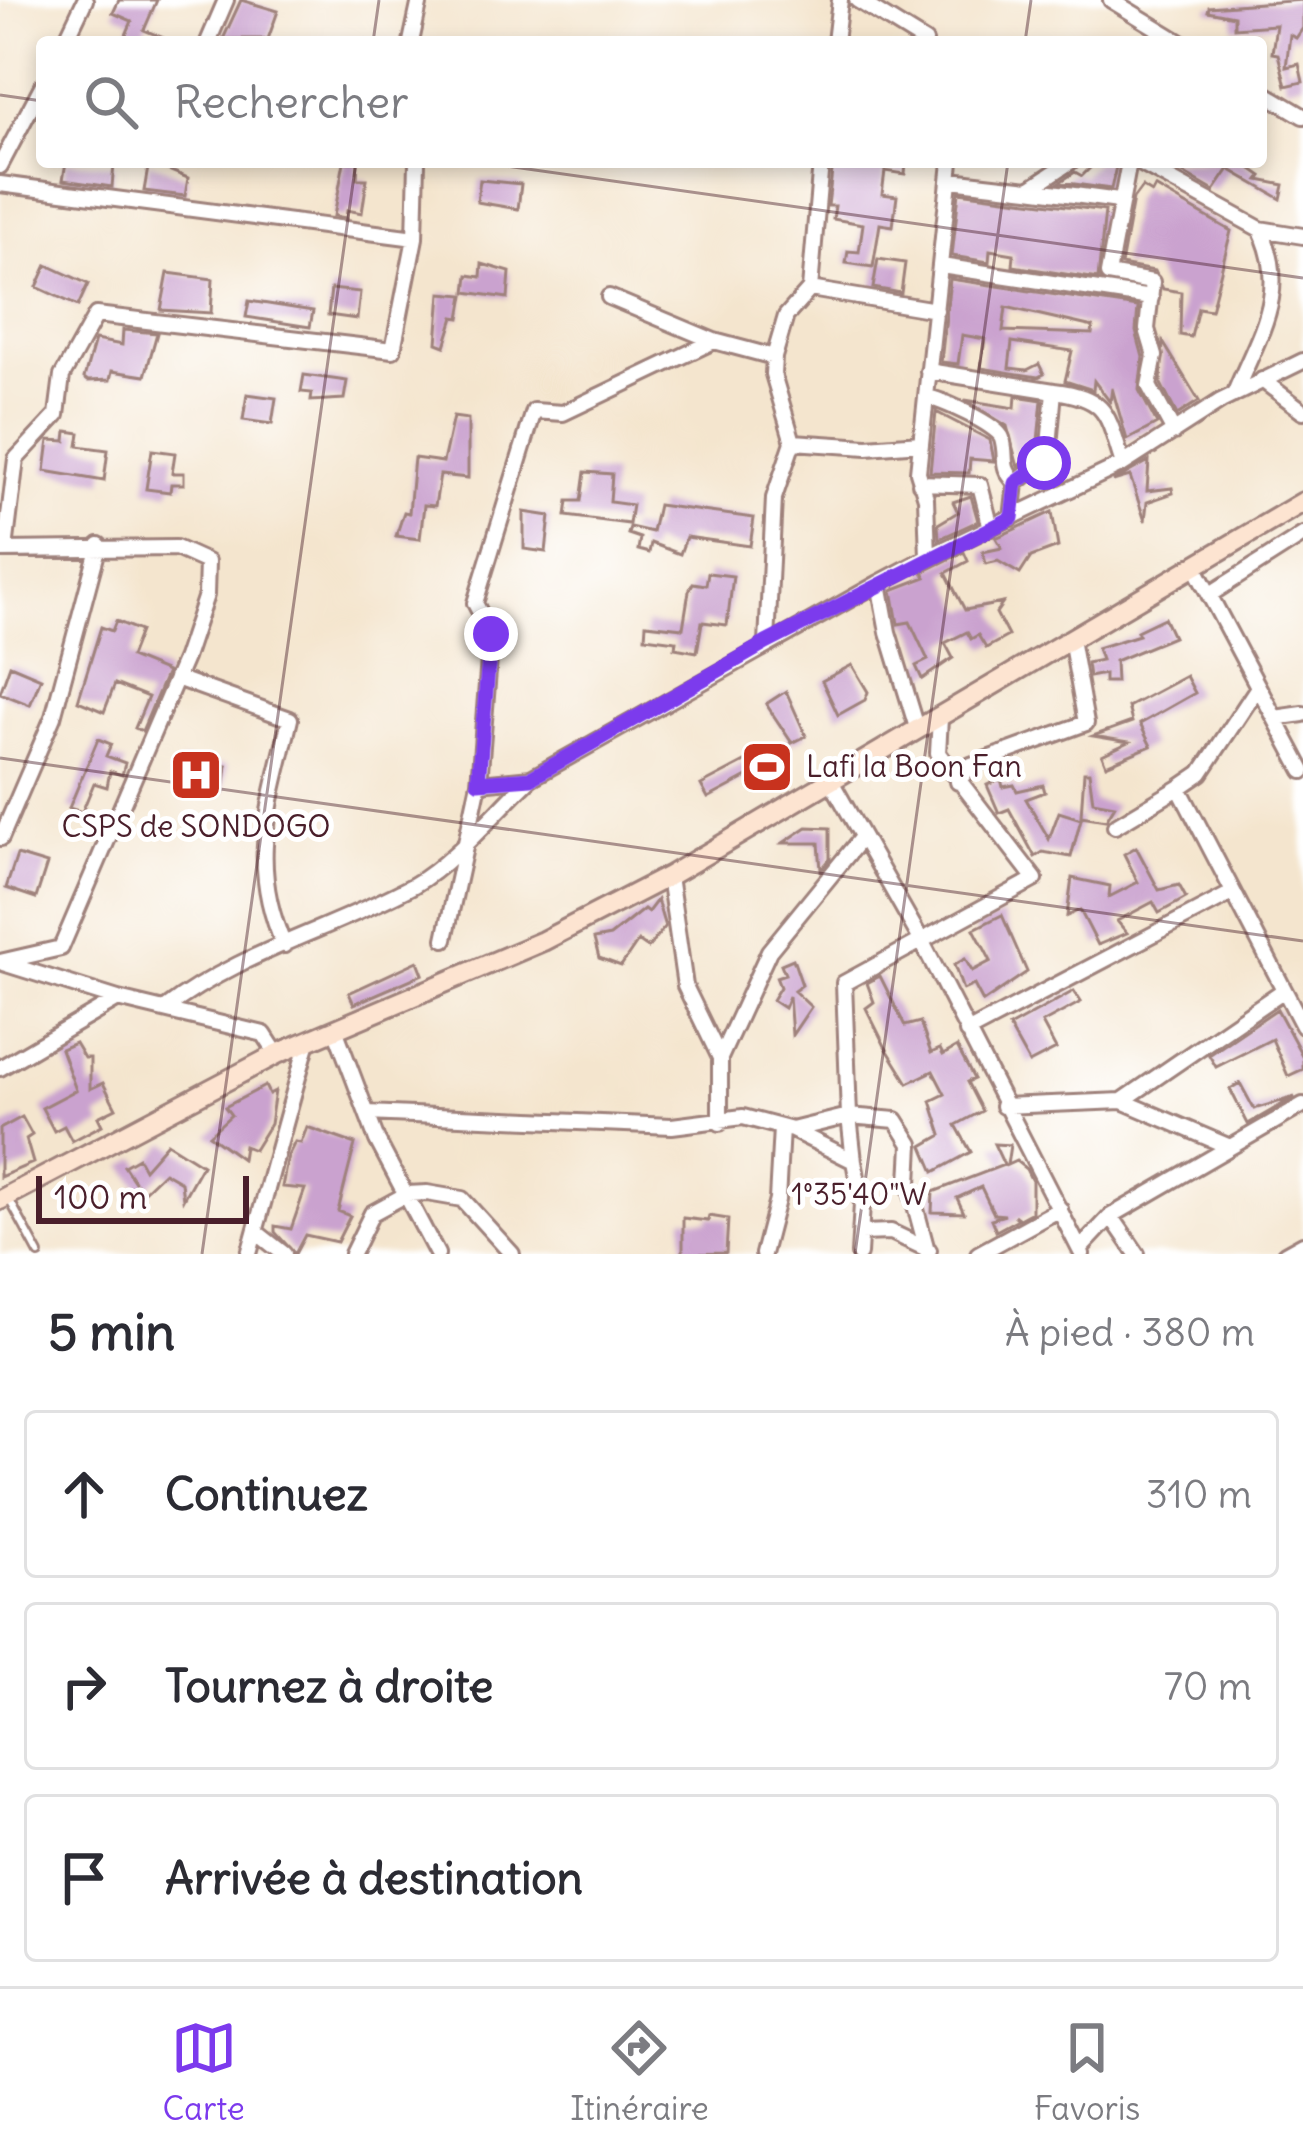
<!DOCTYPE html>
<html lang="fr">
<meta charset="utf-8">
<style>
:root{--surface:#fff;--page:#f2f2f3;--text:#2b2b33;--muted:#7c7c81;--line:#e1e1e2;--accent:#7c3aed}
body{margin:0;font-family:Delius,sans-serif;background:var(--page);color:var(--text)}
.scale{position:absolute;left:36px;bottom:30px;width:213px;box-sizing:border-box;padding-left:12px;border:6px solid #4a1f2b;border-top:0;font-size:33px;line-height:42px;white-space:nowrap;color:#4a1f2b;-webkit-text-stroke:9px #fff;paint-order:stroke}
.stop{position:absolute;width:36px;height:36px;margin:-27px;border:9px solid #7c3aed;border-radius:50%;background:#fff}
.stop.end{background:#7c3aed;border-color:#fff;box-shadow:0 3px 12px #0008}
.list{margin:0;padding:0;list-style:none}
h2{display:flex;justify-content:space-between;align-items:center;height:156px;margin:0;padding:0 48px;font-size:51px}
h2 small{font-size:39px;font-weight:400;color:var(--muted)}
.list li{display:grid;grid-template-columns:78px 1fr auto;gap:36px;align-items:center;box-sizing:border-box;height:168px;margin:0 24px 24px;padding:0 24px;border:3px solid var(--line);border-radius:12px}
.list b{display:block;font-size:45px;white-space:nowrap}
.list em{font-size:39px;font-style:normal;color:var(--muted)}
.icon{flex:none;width:66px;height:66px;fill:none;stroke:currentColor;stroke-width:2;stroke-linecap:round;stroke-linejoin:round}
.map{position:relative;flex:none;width:1303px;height:1254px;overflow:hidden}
.search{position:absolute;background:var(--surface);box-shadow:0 6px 18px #0003;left:36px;right:36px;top:36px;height:132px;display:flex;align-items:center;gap:30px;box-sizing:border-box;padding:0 42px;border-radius:12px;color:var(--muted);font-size:45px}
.sheet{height:732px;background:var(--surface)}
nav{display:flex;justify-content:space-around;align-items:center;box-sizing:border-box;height:168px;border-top:3px solid var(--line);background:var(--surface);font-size:33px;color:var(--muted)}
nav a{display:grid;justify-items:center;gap:6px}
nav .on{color:var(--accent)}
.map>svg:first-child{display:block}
.building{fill:#caa2cf;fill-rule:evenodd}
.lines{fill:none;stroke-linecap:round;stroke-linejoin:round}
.lane-casing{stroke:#9f827c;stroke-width:12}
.street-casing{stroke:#9f827c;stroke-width:20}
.secondary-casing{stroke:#9f827c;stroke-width:24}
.lane{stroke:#fff;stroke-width:6}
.street{stroke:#fff;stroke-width:14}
.secondary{stroke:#fde4d1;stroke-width:18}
.route{stroke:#7c3aed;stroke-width:15}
.ticks{fill:none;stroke:#4a1f2b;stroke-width:3;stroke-opacity:0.45}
.labels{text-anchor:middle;stroke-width:10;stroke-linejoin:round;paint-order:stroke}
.poi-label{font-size:30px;fill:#4a1f2b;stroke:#fff;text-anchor:start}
.ticks-label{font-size:30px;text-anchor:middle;fill:#4a1f2b;stroke:#fff;stroke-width:10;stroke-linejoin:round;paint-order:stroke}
</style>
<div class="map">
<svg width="1303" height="1254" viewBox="0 0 1303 1254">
<rect width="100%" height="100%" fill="#fff"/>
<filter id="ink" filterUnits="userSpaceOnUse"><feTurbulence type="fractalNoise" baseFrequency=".00833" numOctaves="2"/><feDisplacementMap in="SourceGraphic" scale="24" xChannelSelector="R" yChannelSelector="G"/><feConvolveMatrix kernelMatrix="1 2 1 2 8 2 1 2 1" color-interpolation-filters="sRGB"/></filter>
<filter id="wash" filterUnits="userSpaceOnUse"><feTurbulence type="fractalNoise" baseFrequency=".004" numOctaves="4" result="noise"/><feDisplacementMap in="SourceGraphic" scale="48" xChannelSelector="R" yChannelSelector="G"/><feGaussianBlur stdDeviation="2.7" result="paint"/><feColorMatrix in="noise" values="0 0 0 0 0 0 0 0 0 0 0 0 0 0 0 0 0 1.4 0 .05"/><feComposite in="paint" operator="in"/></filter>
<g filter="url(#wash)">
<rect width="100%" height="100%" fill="#f4e5ce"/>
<g id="blocks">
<path class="building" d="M 119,0 L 157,0 L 144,30 L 173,42 L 123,42 L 132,21 L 113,13 Z
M 241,0 L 278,11 L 268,39 L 223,39 Z
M 1303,0 L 1303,28 L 1296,38 L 1290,35 L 1286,67 L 1299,64 L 1303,82 L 1286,86 L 1278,54 L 1272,53 L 1276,25 L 1234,28 L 1234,16 L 1208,11 L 1209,7 Z
M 66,162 L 114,165 L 112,187 L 63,180 Z
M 149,162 L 188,178 L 185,196 L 144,191 Z
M 344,162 L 358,162 L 357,179 L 367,179 L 362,213 L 347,210 L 346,218 L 334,216 Z
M 833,162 L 906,162 L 905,174 L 885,171 L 882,194 L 897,196 L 893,226 L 880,224 L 873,267 L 846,263 L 848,251 L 859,252 L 863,224 L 833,219 L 835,206 L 828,206 Z
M 1096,162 L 1117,162 L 1111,189 L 1060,182 L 1075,172 L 1082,176 Z
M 1164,162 L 1242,162 L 1262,176 L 1259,180 L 1284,185 L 1281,199 L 1229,169 L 1214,191 Z
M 480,180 L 521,184 L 518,209 L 477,202 Z
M 1142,187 L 1152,193 L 1155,187 L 1231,231 L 1211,310 L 1198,308 L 1191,337 L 1180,335 L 1181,292 L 1163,289 L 1155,271 L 1121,265 L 1133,199 Z
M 959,192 L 1105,211 L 1098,279 L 1013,266 L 1014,254 L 990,250 L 989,262 L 952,256 Z
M 878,259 L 905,263 L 901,293 L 873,288 Z
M 482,264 L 510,272 L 508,298 L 466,292 L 468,275 L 481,277 Z
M 47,265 L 88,284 L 78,306 L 37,287 Z
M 168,273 L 213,279 L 211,313 L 161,310 Z
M 950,279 L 1138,307 L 1136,331 L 1143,357 L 1139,390 L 1157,424 L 1127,440 L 1112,388 L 1110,402 L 1094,381 L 1093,390 L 1065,381 L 1072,351 L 1012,342 L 1009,368 L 1027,370 L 1039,364 L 1044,374 L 1038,377 L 981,368 L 985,339 L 962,335 L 958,364 L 941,362 ZM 1006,307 L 1093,327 L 1092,334 L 1003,331 Z
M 331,289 L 360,292 L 357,319 L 328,315 Z
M 441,293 L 464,295 L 460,318 L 454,317 L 445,346 L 437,343 Z
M 249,301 L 313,311 L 310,327 L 246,317 Z
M 123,330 L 157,333 L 145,376 L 112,371 L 110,380 L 88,381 L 84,378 L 95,340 L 122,345 Z
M 1163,342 L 1199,401 L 1177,415 L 1161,384 Z
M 304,375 L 347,381 L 344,399 L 311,401 L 312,393 L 301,392 Z
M 247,394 L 276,398 L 272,424 L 243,420 Z
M 1016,396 L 1042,400 L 1037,451 L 1018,467 L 1007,426 L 965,400 L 1015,408 Z
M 936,412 L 990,440 L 994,461 L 970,459 L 969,473 L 930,472 Z
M 453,417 L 468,419 L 468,478 L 440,475 L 435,506 L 424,505 L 420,539 L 396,536 L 404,512 L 409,513 L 414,458 L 443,462 Z
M 67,431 L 80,433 L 78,446 L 108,450 L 104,481 L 45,471 L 49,440 L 66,441 Z
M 152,450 L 175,453 L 172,473 L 184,473 L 184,484 L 171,484 L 170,492 L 146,489 Z
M 1149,461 L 1147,491 L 1172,488 L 1173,493 L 1147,502 L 1145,521 L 1130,476 L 1113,481 Z
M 585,472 L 612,474 L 610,502 L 632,505 L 629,524 L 566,516 L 568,501 L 581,501 Z
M 971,496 L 978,521 L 939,539 L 938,524 L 958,512 L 953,502 Z
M 658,505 L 754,518 L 750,546 L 686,537 L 680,554 L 651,543 L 649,553 L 638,550 L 640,538 L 628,534 L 630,527 L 652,532 Z
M 524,512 L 550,516 L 546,552 L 524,549 Z
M 1052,512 L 1058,547 L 1031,557 L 1020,574 L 998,561 L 986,564 L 983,552 L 1002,548 L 996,538 Z
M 964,552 L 968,561 L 946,573 L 956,593 L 965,610 L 1003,603 L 996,613 L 1008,636 L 986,648 L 978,635 L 971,639 L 967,632 L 945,643 L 953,658 L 922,679 L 916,666 L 928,660 L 910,622 L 898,624 L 892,590 L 926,577 L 923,572 Z
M 708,573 L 733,576 L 727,625 L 702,622 L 697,652 L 675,648 L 676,641 L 645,637 L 646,624 L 683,628 L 689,591 L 693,583 L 706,585 Z
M 1164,618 L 1173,637 L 1115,661 L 1116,682 L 1104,682 L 1104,674 L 1089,677 L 1087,663 L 1101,660 L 1097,648 L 1139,635 L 1137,631 Z
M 116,621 L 140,631 L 130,657 L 167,672 L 142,731 L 135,728 L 148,697 L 115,684 L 104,712 L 78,701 L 101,627 L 112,631 Z
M 10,665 L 41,678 L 30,705 L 0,693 Z
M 852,665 L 868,692 L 865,700 L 838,715 L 822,681 Z
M 1186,676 L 1195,693 L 1140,724 L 1151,746 L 1106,765 L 1102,755 L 1129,742 L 1093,736 L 1132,722 L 1128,707 Z
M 786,691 L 806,736 L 792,743 L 766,704 Z
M 98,739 L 111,744 L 106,756 L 125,763 L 122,775 L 110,771 L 107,787 L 94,783 L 82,812 L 69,808 Z
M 760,754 L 768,766 L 708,798 L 701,785 Z
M 181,761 L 227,765 L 224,792 L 178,789 Z
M 1084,772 L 1089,772 L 1093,801 L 1115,805 L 1106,820 L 1081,816 Z
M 1001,779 L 1003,787 L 1014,785 L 1017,791 L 1043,785 L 1045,792 L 1026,799 L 1049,839 L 1059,812 L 1081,819 L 1071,857 L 1043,852 L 1035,857 L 1009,809 L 999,813 L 987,785 Z
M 807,827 L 830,828 L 830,859 L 821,870 L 819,843 L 783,843 Z
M 1136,847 L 1159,890 L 1179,885 L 1186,898 L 1159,913 L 1153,902 L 1117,921 L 1127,933 L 1098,945 L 1080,910 L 1067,916 L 1072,878 L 1110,886 L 1109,897 L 1138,882 L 1124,854 Z
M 17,855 L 47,864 L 36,898 L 6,888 Z
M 657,900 L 665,927 L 648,948 L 638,941 L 621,966 L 599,958 L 594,939 L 610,936 L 644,909 L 648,912 Z
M 1002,915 L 1027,972 L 983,1002 L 974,985 L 963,990 L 954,965 L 965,959 L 972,971 L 991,961 L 974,929 Z
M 793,959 L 802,985 L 794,991 L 811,1007 L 792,1035 L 789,996 L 784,1008 L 772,1000 L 780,987 L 776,977 L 785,974 L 781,964 Z
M 418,961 L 423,974 L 354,1004 L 349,993 Z
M 880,976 L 905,1026 L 920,1022 L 931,1053 L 940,1049 L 943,1055 L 957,1047 L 974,1079 L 967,1082 L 982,1111 L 956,1125 L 971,1152 L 934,1172 L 923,1146 L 942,1135 L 931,1101 L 945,1094 L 933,1071 L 908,1083 L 885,1046 L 866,1008 L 874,1002 L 867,983 Z
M 1074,991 L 1081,1002 L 1042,1023 L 1056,1049 L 1029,1063 L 1009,1027 Z
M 1277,1009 L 1303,1057 L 1303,1069 L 1288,1076 L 1272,1039 L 1216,1067 L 1209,1055 Z
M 75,1043 L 84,1058 L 90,1058 L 90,1089 L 103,1083 L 116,1108 L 98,1117 L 102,1125 L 72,1141 L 64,1126 L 54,1131 L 42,1108 L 76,1090 L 61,1049 Z
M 1240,1083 L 1254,1109 L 1295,1097 L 1248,1124 L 1230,1089 Z
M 265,1086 L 269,1094 L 275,1091 L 270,1124 L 254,1150 L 244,1146 L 242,1159 L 209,1135 L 231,1115 L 225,1107 Z
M 22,1117 L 32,1135 L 26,1139 L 33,1163 L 0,1177 L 0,1129 Z
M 307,1127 L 355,1144 L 338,1211 L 350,1216 L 337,1242 L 305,1235 L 295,1254 L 275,1232 L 275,1226 L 291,1229 L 305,1189 L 282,1187 L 288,1156 L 295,1142 L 301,1143 Z
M 167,1143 L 202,1165 L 183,1199 L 181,1182 L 164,1172 L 142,1193 L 124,1166 L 138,1158 L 144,1169 Z
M 994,1144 L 1010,1145 L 1007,1165 L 1016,1161 L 1026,1169 L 1032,1181 L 1032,1212 L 1019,1219 L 1014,1215 L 1018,1219 L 996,1231 L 991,1219 L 1005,1215 L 994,1214 L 981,1187 L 957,1198 L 964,1213 L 932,1212 L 933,1192 L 1004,1165 Z
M 709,1216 L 728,1219 L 726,1253 L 683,1254 L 683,1218 L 708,1221 Z"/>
</g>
</g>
<g filter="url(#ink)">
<use href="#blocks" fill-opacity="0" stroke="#9f827c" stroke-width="3"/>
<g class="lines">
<g class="lane-casing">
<path id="lane" d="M 9,1199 L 39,1254"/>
</g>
<g class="street-casing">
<path id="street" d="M 857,0 L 925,42
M 1111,0 L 1180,42
M 65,42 L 85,0
M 208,42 L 226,0
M 411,42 L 420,0
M 835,42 L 840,0
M 1261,91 L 1303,116
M 1129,162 L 1108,274 L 1152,282 L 1147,329 L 1155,356 L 1149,386 L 1174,432
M 1138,162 L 1260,229 C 1291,292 1258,335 1234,395
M 0,166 L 42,86
M 951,180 L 1029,189 L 1070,162
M 0,184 L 415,238
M 1029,189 L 1119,201
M 1260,229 L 1303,236
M 941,266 L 1151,298
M 810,289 L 936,310
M 609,297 L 714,341 L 774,357
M 928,371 L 1054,391 L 1048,457 L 1016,483 L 1012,518
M 1262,380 L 1303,411
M 1054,391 C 1109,398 1107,415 1123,464
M 926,397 C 939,399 997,424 1002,438 C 1008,458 999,466 1016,483
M 793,442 L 867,447 L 921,443
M 920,483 L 980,485 L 991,528
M 5,549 L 16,459 L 57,415 L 62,376 L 96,315 L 393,350 L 415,238 L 417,162
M 0,550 L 176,548 L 207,562 L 206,595 L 185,658 L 61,948 L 0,962
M 928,557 L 1123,464 L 1221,401 L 1303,361
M 1194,566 L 1303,771
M 1209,595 L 1303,535
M 767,643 L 774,498 L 793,442 L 773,374 L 774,357 L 786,316 L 810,289 L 821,162
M 176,678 L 290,719 C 271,803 247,862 284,945
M 1258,687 L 1201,773 L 1179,788 L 1303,1026
M 1275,718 L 1303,714
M 918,731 L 888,632 L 879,583 L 928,557 L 926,498 L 918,472 L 951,162
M 958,782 L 971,765 L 1086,723 L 1071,639
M 479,783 L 531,778 L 879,583
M 832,783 L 920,938 L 1082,1254
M 1115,826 L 1179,788
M 1,838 L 53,717 L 99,545
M 669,876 L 685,986 L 720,1058 L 720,1123
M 445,939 L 479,783 L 491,634 L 475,603 L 534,411 L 563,413 L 714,341
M 3,963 L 118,999 L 264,1034 L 277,1054
M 164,1010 C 239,952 331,930 414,885 C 453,863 498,809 531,778
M 335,1029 L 377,1140 L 437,1254
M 967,1032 L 1232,893
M 720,1058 L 769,951 L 862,837
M 0,1068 L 118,999
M 1122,1101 L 1284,990
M 1003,1106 L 1122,1101 L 1230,1147
M 367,1113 L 672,1126 L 743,1117 L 792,1130 L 849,1116 L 844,983 L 1035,879 L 938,753 L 940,718
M 792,1130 L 854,1161 L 862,1204 L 859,1254
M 854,1161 L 849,1116 L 896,1120 L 911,1144 L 909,1183 L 928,1254
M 1111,1216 L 1137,1254
M 256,1232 L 284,1254
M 861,1233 L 891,1232 L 929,1250
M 1081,1248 L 1111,1216 L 1303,1105
M 249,1254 L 308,1041
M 352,1254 L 372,1213 L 407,1194 L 427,1193 L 462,1199 L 512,1254
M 763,1254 L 777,1200 L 781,1128
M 978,1254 L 1060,1209
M 1285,1254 L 1303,1244"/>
</g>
<g class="secondary-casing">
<path id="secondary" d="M 0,1200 L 277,1054 L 543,941 L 669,876 L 1303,502"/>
</g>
<use href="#lane" class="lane"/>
<use href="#street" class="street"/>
<use href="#secondary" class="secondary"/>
</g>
</g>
<g class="lines" filter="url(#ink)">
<path class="route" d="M 491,634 L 478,782 L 531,778 L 766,643 L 1012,518 L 1016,483 L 1044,463"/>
</g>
<path class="ticks" d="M 373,42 L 379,0M 1025,42 L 1031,0M 0,95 L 42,101M 477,162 L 1303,278M 0,758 L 1303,941M 202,1254 L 356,162M 855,1254 L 1008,162"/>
<defs>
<g id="stadium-square" transform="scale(2.7)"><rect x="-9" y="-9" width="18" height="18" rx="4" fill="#c8321e" stroke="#fff"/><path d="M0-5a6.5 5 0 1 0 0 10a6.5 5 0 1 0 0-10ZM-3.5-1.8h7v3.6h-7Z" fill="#fff"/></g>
<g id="hospital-square" transform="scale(2.7)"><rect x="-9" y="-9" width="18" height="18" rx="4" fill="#c8321e" stroke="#fff"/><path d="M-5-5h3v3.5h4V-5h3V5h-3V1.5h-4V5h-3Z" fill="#fff"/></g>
</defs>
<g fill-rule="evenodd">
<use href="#stadium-square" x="767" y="767"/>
<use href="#hospital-square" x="196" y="775"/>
</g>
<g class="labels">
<g class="poi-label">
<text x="806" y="777">Lafi la Boon Fan</text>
<text x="196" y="837" text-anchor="middle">CSPS de SONDOGO</text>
</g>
</g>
<g class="ticks-label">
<text x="859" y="1205">1°35'40"W</text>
</g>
</svg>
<div class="scale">100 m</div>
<div class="stop" style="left:1044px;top:463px"></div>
<div class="stop end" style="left:491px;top:634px"></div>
<div class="search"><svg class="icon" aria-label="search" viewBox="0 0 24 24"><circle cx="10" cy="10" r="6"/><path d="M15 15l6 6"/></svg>Rechercher</div>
</div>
<section class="sheet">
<h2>5 min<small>À pied · 380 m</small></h2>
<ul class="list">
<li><svg class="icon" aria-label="ahead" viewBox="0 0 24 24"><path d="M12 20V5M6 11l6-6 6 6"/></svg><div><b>Continuez</b></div><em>310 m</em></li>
<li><svg class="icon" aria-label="right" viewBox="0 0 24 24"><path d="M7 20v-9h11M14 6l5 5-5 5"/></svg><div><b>Tournez à droite</b></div><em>70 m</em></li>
<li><svg class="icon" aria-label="arrive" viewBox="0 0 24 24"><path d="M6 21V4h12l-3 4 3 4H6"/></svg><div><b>Arrivée à destination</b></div></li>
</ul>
</section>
<nav>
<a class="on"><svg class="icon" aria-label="map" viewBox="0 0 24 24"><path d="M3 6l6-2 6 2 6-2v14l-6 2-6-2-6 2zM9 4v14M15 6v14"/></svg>Carte</a>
<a><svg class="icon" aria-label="directions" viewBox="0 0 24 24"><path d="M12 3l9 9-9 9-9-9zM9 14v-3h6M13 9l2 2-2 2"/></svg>Itinéraire</a>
<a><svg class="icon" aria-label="saved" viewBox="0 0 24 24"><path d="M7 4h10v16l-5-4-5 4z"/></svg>Favoris</a>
</nav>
